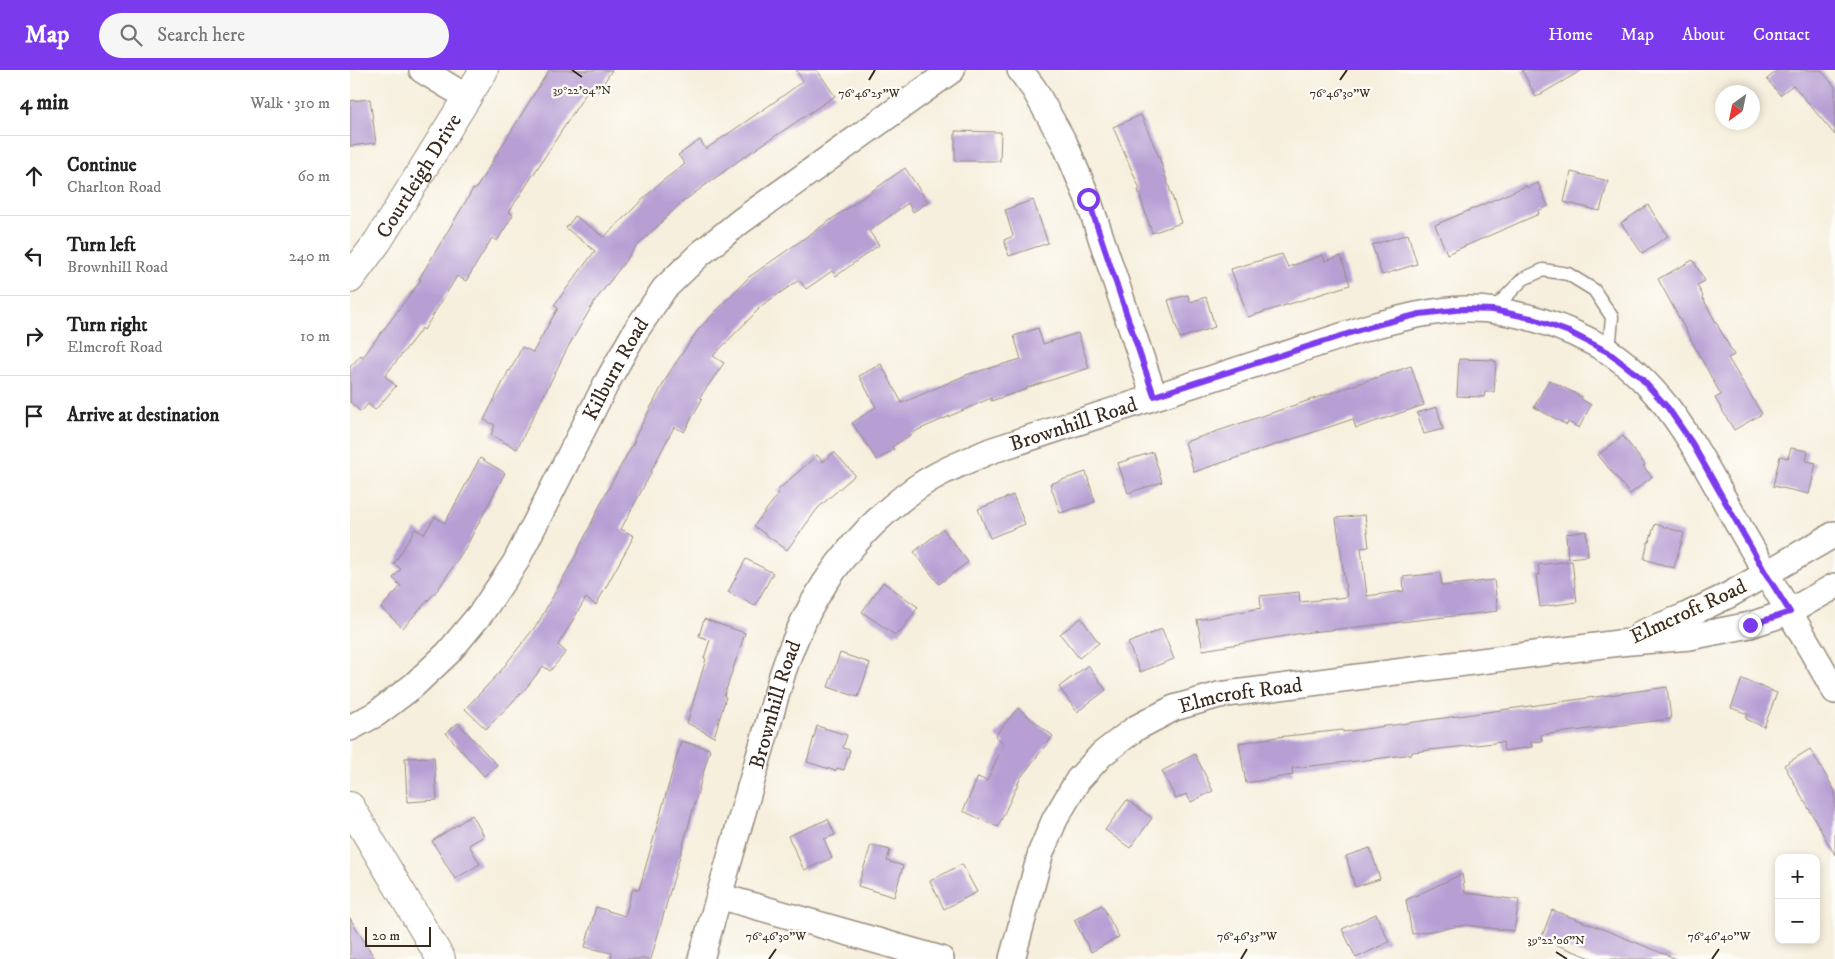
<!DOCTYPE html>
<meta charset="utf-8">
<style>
:root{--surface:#fff;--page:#f6f6f6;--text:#222;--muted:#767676;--line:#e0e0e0;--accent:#7c3aed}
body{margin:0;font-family:"IM FELL DW Pica",serif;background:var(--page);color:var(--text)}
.controls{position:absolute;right:15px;bottom:15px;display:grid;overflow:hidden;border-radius:10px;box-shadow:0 2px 8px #0003}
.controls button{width:45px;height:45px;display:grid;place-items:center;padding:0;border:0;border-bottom:1px solid var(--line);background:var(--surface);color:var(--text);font:25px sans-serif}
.compass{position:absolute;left:1365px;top:15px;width:45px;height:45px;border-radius:50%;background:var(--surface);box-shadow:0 2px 8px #0003;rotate:213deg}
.scale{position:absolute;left:15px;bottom:12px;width:66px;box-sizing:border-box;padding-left:5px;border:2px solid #3b2a1e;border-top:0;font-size:14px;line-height:18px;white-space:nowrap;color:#3b2a1e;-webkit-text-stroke:4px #fdfcf7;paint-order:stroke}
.stop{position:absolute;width:15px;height:15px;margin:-11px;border:4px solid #7c3aed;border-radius:50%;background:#fff}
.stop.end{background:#7c3aed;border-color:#fff;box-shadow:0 1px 5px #0008}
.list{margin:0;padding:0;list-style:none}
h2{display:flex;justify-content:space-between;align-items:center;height:65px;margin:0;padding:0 20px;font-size:21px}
h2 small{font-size:16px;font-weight:400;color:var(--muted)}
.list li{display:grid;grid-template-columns:32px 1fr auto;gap:15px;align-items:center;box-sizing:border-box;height:80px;padding:0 20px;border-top:1px solid var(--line)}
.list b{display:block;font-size:19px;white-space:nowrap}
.list p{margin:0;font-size:16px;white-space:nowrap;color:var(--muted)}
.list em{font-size:16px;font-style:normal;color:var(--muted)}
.icon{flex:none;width:28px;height:28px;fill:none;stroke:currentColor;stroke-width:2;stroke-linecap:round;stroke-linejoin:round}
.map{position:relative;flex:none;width:1485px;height:889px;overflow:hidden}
header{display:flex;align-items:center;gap:30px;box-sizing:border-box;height:70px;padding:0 25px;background:var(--accent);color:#fff}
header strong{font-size:24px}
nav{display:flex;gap:28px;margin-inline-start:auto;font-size:18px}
.search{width:350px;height:45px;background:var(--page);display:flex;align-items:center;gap:12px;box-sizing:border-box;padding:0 18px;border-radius:28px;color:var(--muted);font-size:19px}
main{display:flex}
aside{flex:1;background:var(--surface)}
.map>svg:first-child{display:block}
.building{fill:#b79fd4}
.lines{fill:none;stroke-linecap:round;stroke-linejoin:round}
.service-casing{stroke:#988c7e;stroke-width:15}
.minor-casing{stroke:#988c7e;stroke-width:28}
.tertiary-casing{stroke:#988c7e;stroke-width:30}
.service{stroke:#fff;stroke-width:12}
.minor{stroke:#fff;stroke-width:25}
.tertiary{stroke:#fff;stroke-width:28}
.route{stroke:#7c3aed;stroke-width:6}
.ticks{fill:none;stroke:#3b2a1e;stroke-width:2}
.labels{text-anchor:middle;stroke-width:4.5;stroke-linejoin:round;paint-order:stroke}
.street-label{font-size:21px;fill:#3b2a1e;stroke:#fdfcf7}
.ticks-label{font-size:12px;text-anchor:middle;fill:#3b2a1e;stroke:#fdfcf7;stroke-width:4.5;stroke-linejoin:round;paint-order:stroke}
</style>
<header>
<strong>Map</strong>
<div class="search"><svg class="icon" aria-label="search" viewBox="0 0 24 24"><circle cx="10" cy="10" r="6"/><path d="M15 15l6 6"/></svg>Search here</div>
<nav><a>Home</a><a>Map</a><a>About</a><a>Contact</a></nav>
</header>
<main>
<aside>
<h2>4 min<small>Walk · 310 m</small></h2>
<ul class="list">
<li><svg class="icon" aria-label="ahead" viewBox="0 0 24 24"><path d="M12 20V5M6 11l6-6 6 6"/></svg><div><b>Continue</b><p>Charlton Road</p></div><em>60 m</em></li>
<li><svg class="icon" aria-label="left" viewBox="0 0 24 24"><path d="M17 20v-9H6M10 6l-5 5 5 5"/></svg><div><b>Turn left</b><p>Brownhill Road</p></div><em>240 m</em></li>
<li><svg class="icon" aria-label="right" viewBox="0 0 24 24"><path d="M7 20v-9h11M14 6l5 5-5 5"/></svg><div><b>Turn right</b><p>Elmcroft Road</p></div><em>10 m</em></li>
<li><svg class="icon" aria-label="arrive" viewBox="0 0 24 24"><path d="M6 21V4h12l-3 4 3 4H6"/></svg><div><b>Arrive at destination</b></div></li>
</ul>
</aside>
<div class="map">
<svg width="1485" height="889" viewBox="0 0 1485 889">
<rect width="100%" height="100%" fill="#fdfcf7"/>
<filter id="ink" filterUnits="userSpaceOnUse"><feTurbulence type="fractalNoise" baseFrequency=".02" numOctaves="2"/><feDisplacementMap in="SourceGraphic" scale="10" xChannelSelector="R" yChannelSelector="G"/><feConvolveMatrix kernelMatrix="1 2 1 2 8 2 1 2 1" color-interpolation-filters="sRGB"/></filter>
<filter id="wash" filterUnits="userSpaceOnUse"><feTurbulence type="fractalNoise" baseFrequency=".0096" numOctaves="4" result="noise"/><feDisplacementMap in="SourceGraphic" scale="20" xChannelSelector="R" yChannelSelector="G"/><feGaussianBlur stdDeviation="1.12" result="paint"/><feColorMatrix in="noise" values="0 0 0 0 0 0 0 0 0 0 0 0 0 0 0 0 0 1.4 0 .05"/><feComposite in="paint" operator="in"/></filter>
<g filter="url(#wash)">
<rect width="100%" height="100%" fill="#f6efdd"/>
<g id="blocks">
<path class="building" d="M 199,0 L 262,0 L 248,22 L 240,17 L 159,142 L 163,145 L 147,171 L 142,168 L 116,211 L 107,206 L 74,260 L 72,258 L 35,306 L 46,316 L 25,340 L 18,334 L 11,342 L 0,332 L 0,297 L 11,285 L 13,287 L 71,210 L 69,209 L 107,146 L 123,119 L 125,120 Z
M 446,0 L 467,0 L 485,26 L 391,89 L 331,133 L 285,178 L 245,231 L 218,277 L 167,379 L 141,365 L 145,355 L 134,350 L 159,300 L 160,301 L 172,277 L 183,282 L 208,238 L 204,235 L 245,181 L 216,158 L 225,146 L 254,167 L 311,112 L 335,94 L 328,85 L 350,70 L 356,79 L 430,28 L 453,11 Z
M 1172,0 L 1232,0 L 1186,27 Z
M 1428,0 L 1471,0 L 1485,17 L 1485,65 L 1443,15 L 1430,25 L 1417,9 Z
M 20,29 L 26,73 L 0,76 L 0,31 Z
M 791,45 L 809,87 L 831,153 L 802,163 L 788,120 L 790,119 L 763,57 Z
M 605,61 L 651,62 L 650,91 L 605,91 Z
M 555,98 L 578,132 L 563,142 L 558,133 L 519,161 L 529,175 L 486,206 L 482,201 L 456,219 L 449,210 L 408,238 L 409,239 L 363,286 L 374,293 L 350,327 L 352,329 L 334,362 L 324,357 L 301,401 L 301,403 L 271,459 L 284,466 L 246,535 L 236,528 L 208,575 L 216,582 L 200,601 L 193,596 L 177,617 L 136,659 L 115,639 L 149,603 L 188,553 L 225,487 L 254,427 L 285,370 L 284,369 L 319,303 L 348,260 L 399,207 Z
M 1221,102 L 1258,111 L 1250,141 L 1214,132 Z
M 1188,113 L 1198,136 L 1188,141 L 1189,144 L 1097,184 L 1085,155 L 1176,116 L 1177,118 Z
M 683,130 L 698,173 L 659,186 L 654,170 L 663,166 L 655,140 Z
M 1298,135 L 1318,166 L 1292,183 L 1271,153 Z
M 1058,164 L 1067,194 L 1032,205 L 1022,175 Z
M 932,184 L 938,197 L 973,185 L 975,191 L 991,186 L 1000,215 L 898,247 L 881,199 Z
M 1343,190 L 1355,211 L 1347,215 L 1353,226 L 1352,227 L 1384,285 L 1378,288 L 1412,344 L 1384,360 L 1365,328 L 1371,325 L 1308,209 Z
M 838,225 L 840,232 L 856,227 L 865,257 L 830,268 L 818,230 Z
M 688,258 L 693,274 L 728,263 L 739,298 L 676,318 L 677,319 L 641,331 L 641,328 L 568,360 L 542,377 L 544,379 L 527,390 L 502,353 L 526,337 L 509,306 L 531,294 L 552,333 L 616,305 L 671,289 L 664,266 Z
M 1109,289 L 1144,290 L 1144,292 L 1146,291 L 1144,322 L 1135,322 L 1134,327 L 1107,326 Z
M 1061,296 L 1074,335 L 1006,358 L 1003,349 L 844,402 L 835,372 Z
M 1199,310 L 1232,327 L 1231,329 L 1241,335 L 1229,358 L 1218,352 L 1217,355 L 1184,337 Z
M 1087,337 L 1093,359 L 1074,364 L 1067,343 Z
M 1273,366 L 1295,395 L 1293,396 L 1302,407 L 1280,424 L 1248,385 Z
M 1441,378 L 1458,381 L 1456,391 L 1466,393 L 1459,424 L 1423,416 L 1430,386 L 1438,388 Z
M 484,382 L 505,405 L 468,438 L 437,480 L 404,456 L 429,423 L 427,421 L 467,385 L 473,392 Z
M 803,382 L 812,412 L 778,423 L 768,393 Z
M 130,388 L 155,403 L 117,475 L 89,518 L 53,558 L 31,538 L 51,516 L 43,508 L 51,499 L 44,494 L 65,459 L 74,464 L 85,447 L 95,453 Z
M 736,402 L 745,432 L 710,443 L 700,414 Z
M 663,425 L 675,454 L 640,468 L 628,439 Z
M 1015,445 L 1019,477 L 1011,478 L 1017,526 L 1054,521 L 1053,507 L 1090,503 L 1092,516 L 1144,510 L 1148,541 L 953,563 L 853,580 L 847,550 L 911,538 L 910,526 L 949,522 L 950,532 L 997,527 L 986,448 Z
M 1305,454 L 1334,463 L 1324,498 L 1294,489 L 1298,472 L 1299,472 Z
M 593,459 L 618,492 L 589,514 L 564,482 Z
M 1236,461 L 1238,486 L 1218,488 L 1216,464 Z
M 396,489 L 423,503 L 405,536 L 378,522 Z
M 1222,491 L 1227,532 L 1190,537 L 1186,505 L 1190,505 L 1188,495 Z
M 533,512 L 568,537 L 549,564 L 547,562 L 545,565 L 512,542 Z
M 731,548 L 749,573 L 729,588 L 710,564 Z
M 354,549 L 395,563 L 374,626 L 376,627 L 364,667 L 337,653 L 356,589 L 354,588 L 360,570 L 349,566 Z
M 812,559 L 824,589 L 790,602 L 778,573 Z
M 490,583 L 520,593 L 508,627 L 478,617 Z
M 738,595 L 756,620 L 727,642 L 709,617 Z
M 1392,609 L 1427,623 L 1414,657 L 1396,649 L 1398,644 L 1381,638 Z
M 1317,617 L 1321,649 L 1191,665 L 1192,671 L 1181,672 L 1182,677 L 1154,681 L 1153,672 L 1062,682 L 1062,684 L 1025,689 L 942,698 L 943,705 L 896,713 L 889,673 L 927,667 L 993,660 L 993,662 Z
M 668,638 L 703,666 L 671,707 L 648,757 L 613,741 L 628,707 L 637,711 L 654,673 L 645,666 Z
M 108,653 L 147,695 L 134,706 L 96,663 Z
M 467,656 L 497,665 L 493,678 L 500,680 L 494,700 L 487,698 L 486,701 L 457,692 Z
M 331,671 L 360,679 L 301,889 L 261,889 L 262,883 L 235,877 L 246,837 L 275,846 L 283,818 L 289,820 Z
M 1460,679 L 1485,721 L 1485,785 L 1434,695 Z
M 845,684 L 863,721 L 841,732 L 836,724 L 826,729 L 812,701 Z
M 84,687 L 87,730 L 57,732 L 55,688 Z
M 777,730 L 802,748 L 780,778 L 755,760 Z
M 122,745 L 134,766 L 119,775 L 130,794 L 105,809 L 82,771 Z
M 478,749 L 485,765 L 474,769 L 482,788 L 454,800 L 438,766 Z
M 521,775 L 540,780 L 537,791 L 553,796 L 544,827 L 508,816 Z
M 1020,778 L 1030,809 L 1005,817 L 996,786 Z
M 612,794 L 627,822 L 594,839 L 580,811 Z
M 1112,804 L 1115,823 L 1169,830 L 1164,861 L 1116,855 L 1062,864 L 1056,830 Z
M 752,835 L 769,867 L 741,882 L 724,850 Z
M 1202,840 L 1255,860 L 1327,889 L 1244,889 L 1191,869 Z
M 1026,844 L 1039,872 L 1006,888 L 992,859 Z
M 0,848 L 25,889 L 0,889 Z"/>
</g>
</g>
<g filter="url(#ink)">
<use href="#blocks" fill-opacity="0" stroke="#988c7e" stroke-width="1"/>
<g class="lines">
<g class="service-casing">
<path id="service" d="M 1143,240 L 1173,209 L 1193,200 L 1218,204 L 1244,220 L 1262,247 L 1259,282"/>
</g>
<g class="minor-casing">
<g id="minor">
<path d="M 72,0 L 118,28"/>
<path d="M 670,0 L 684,19 L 715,74 L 738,129 L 804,326"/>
<path d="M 1292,563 L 1333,547 L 1379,525 L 1485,464"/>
<path id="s1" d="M 0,658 L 26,644 L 63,616 L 98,583 L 132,542 L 165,493 L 257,312 L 285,262 L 314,219 L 350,184 L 391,151 L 602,0"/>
<path d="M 369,826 L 591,889"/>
<path id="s2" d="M 351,889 C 370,823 389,758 407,693 C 416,662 424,632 433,602 C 458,525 501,465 566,418 C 588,402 615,392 640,381 L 1022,256 C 1053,248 1083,240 1115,239 C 1164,238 1216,256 1258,281 C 1281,296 1301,317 1318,338 C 1346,375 1367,417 1390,458 C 1421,512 1454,566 1485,621"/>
<path id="s3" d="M 662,889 L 691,782 L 705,749 L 728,710 L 752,684 L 786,658 L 824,638 L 869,625 L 1269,573 L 1340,567 L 1400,555 L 1439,542 L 1485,516"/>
</g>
</g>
<g class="tertiary-casing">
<g id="tertiary">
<path id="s4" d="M 0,209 L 28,171 L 134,0"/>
<path d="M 0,736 L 91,889"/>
</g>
</g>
<use href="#service" class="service"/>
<use href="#minor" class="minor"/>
<use href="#tertiary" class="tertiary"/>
</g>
</g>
<g class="lines" filter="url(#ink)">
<path class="route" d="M 738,129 L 804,326 L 1022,256 L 1070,244 L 1114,239 L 1143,240 L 1181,248 L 1219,262 L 1258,282 L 1290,307 L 1318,338 L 1342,373 L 1416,504 L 1440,542 L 1400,555"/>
</g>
<path class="ticks" d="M 222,0 L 232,7M 519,10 L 525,0M 990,10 L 997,0M 1206,882 L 1217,889M 419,889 L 426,879M 891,889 L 897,879M 1362,889 L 1369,879"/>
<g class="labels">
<g class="street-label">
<text dy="7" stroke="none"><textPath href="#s4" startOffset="124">Courtleigh Drive</textPath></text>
<text dy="7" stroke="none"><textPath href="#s1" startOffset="455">Kilburn Road</textPath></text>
<text dy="7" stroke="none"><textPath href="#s2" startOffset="700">Brownhill Road</textPath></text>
<text transform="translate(1338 541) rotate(-25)" y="7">Elmcroft Road</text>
<text dy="7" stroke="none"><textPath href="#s3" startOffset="381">Elmcroft Road</textPath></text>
<text dy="7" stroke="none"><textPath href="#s2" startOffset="265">Brownhill Road</textPath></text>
</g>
</g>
<g class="ticks-label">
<text x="232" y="24">39°22'04"N</text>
<text x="519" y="27">76°46'25"W</text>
<text x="990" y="27">76°46'30"W</text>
<text x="426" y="870">76°46'30"W</text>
<text x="897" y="870">76°46'35"W</text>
<text x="1369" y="870">76°46'40"W</text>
<text x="1206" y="874">39°22'06"N</text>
</g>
</svg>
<div class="controls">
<button>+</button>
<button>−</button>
</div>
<svg class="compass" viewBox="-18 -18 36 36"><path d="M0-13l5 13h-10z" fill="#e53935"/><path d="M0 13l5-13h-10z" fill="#767676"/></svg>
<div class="scale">20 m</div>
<div class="stop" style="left:738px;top:129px"></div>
<div class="stop end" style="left:1400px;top:555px"></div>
</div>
</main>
